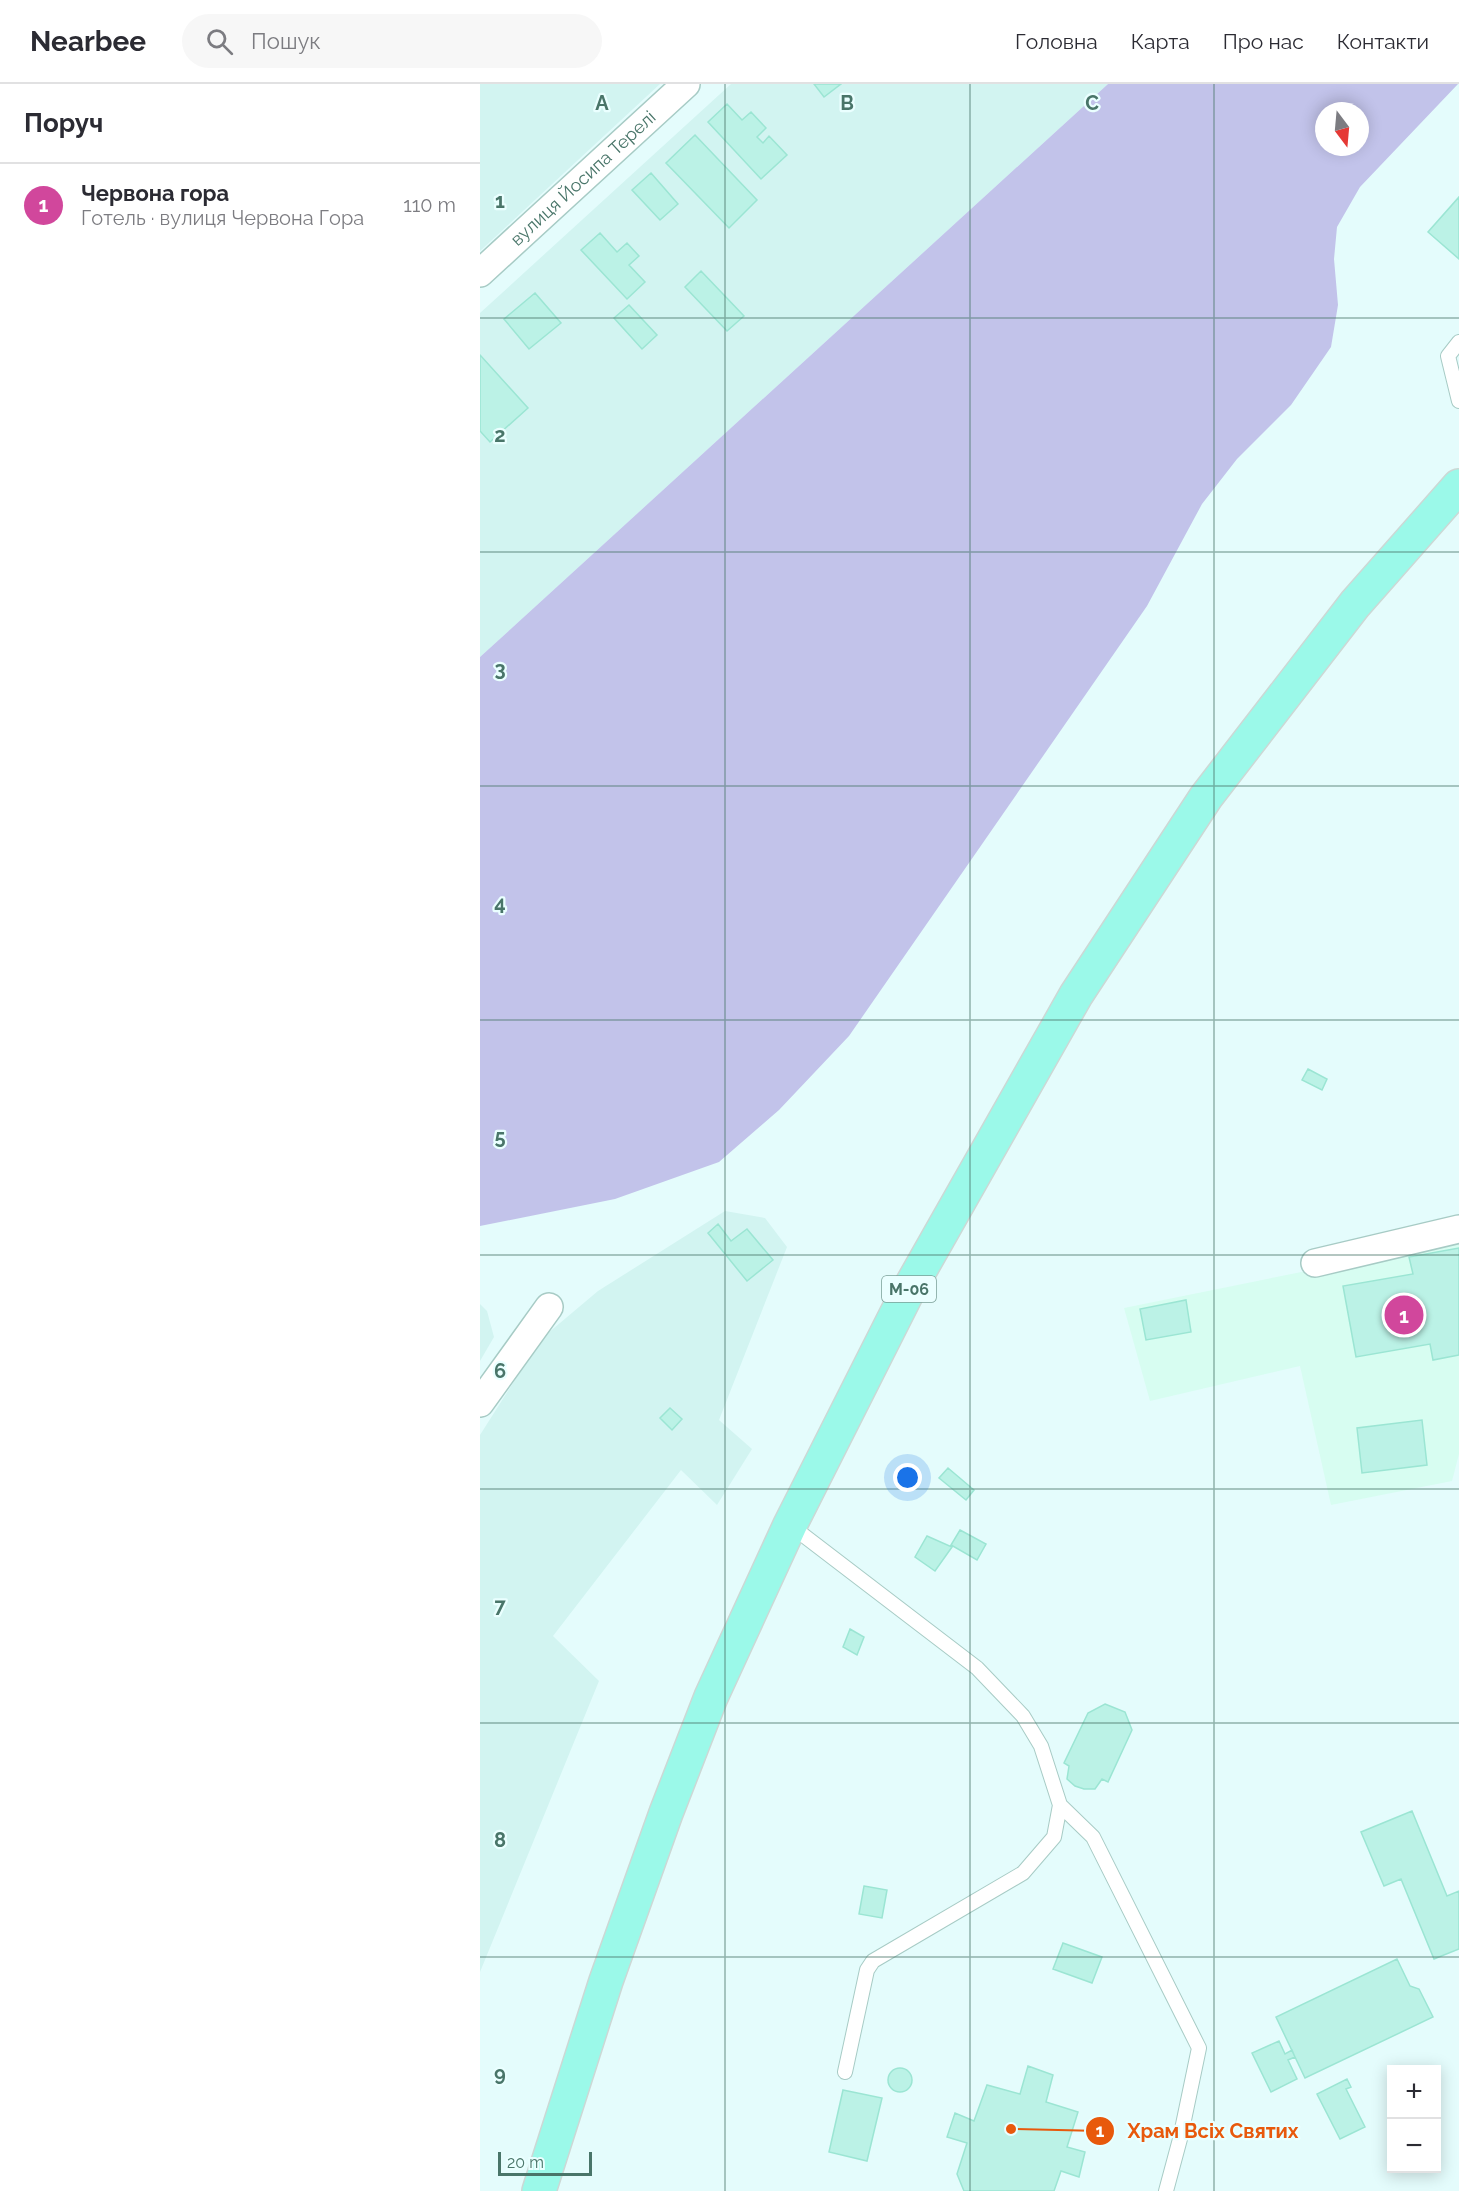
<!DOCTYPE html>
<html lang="uk">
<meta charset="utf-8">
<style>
:root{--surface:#fff;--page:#f7f7f7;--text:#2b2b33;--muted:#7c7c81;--line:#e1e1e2;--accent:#388068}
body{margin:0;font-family:Raleway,sans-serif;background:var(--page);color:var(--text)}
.controls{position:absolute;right:18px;bottom:18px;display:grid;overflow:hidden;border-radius:0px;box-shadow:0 3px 15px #0003}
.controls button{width:54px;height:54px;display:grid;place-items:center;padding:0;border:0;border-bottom:2px solid var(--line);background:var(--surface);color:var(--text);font:30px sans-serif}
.compass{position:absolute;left:835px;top:18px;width:54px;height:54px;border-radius:50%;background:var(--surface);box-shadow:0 3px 15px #0003;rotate:164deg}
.scale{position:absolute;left:18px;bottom:15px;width:94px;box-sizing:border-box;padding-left:6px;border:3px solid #497569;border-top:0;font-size:16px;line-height:21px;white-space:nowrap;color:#497569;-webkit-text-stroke:4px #eaffff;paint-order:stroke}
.you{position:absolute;left:428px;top:1394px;width:21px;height:21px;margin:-15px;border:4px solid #fff;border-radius:50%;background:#1a73e8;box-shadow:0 0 0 9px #1a73e833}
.badge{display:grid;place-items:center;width:39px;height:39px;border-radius:50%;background:var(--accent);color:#fff;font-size:20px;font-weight:700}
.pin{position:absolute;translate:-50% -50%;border:3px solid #fff;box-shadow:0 2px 6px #0006}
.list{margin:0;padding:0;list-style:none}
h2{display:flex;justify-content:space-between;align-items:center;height:78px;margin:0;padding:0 24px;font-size:26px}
h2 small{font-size:20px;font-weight:400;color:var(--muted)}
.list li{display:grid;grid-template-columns:39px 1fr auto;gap:18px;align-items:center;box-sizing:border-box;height:84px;padding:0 24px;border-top:2px solid var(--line)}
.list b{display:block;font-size:22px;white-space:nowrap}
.list p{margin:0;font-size:20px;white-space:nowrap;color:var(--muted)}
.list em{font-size:20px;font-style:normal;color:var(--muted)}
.icon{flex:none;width:33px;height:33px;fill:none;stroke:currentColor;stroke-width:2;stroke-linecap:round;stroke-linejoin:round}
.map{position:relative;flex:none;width:979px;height:2107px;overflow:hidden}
header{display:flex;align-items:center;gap:36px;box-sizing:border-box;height:84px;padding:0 30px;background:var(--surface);border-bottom:2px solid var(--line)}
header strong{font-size:28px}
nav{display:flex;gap:33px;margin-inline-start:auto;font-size:21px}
.search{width:420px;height:54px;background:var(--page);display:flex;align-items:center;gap:15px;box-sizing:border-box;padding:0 21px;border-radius:33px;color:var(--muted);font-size:22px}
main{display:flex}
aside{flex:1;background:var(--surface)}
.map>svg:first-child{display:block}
.residential{fill:#d2f4f1}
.commercial{fill:#d7fdf1}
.green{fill:#c2c3ea;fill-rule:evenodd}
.building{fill:#bbf2e6;stroke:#9be5d3;stroke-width:1.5}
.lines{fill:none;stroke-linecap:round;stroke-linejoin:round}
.service-casing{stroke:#a7cbc5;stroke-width:16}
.minor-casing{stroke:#a7cbc5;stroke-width:30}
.trunk-casing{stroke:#ccd8d5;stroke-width:36}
.service{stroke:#fff;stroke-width:14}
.minor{stroke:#fff;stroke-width:27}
.trunk{stroke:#9bf9e9;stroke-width:33}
.grid{fill:none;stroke:#497569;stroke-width:1.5;stroke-opacity:0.55}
.labels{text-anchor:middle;stroke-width:4.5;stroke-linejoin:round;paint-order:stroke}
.shield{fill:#eaffff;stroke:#799e96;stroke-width:1.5}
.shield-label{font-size:16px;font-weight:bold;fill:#497569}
.street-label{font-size:18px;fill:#497569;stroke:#eaffff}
.grid-label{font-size:20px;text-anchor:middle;font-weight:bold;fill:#497569;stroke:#eaffff;stroke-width:4.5;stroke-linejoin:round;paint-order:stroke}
.leader{fill:none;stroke:#e8590c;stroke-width:2}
.callout-dot{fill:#e8590c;stroke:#eaffff;stroke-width:2}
.mark-label{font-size:18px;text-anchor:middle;font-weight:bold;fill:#fff}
.callout-label{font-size:20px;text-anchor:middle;font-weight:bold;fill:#e8590c;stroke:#eaffff;stroke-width:4.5;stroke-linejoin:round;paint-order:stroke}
</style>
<header>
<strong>Nearbee</strong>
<div class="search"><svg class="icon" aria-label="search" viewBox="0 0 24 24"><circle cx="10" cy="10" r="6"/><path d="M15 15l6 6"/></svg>Пошук</div>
<nav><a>Головна</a><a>Карта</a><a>Про нас</a><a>Контакти</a></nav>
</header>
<main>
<aside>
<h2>Поруч<small></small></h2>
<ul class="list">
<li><span class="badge" style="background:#d1479c">1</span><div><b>Червона гора</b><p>Готель · вулиця Червона Гора</p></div><em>110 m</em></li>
</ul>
</aside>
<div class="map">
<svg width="979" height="2107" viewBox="0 0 979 2107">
<rect width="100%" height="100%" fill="#e4fcfc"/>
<path class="residential" d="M 0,0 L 180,0 L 0,167 Z
M 251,0 L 628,0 L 0,573 L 0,229 Z
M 245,1127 L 285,1134 L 307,1163 L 239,1336 L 272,1365 L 237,1421 L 201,1386 L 73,1552 L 119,1597 L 0,1888 L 0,1351 L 61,1255 L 118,1207 Z
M 0,1220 L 7,1227 L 14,1253 L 0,1277 Z"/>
<path class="commercial" d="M 979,1156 L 979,1370 L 972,1397 L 851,1421 L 820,1282 L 670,1317 L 644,1224 Z"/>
<path class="green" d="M 628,0 L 978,0 L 880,103 L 857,143 L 854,175 L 858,221 L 851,263 L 811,321 L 757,375 L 722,420 L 667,522 L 369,952 L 299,1026 L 239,1078 L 135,1115 L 0,1142 L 0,573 ZM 844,27 L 880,27 L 880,63 L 844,63 Z"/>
<path class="building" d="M 334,0 L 361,0 L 344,13 Z
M 247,20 L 262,36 L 271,28 L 286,44 L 277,53 L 283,59 L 289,52 L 307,71 L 281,95 L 228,38 Z
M 215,51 L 277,116 L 249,144 L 186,79 Z
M 171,89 L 198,120 L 180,136 L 152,106 Z
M 979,113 L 979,175 L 948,148 Z
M 120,149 L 137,168 L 147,159 L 159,172 L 149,181 L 165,198 L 147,215 L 101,166 Z
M 221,187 L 264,232 L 247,247 L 205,203 Z
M 55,209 L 81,239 L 49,265 L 24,235 Z
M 149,221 L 177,251 L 162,265 L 134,234 Z
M 0,271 L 48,324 L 10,358 L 0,347 Z
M 828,985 L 847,995 L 842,1006 L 822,996 Z
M 238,1140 L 251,1157 L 267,1145 L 293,1176 L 267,1197 L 228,1149 Z
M 979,1164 L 979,1271 L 953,1276 L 950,1260 L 876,1273 L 863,1202 L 933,1190 L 929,1173 Z
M 706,1216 L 711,1248 L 666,1256 L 660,1225 Z
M 190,1324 L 202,1335 L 192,1346 L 180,1334 Z
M 942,1336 L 947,1381 L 882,1389 L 877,1344 Z
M 468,1384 L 494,1406 L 486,1416 L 459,1394 Z
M 480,1446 L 506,1460 L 497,1476 L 471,1461 Z
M 447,1452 L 472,1463 L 455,1487 L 435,1473 Z
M 370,1545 L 384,1553 L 377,1571 L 363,1563 Z
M 625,1620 L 645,1628 L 652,1646 L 628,1698 L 622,1695 L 615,1705 L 604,1705 L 595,1702 L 587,1695 L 589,1682 L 584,1679 L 608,1629 Z
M 932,1727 L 967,1812 L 979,1807 L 979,1865 L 954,1875 L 921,1795 L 904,1802 L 881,1748 Z
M 384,1802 L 407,1806 L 402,1834 L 379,1830 Z
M 583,1859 L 622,1873 L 612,1899 L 573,1885 Z
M 917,1875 L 930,1902 L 939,1905 L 953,1933 L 825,1994 L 796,1933 Z
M 799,1957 L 805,1970 L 812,1966 L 815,1973 L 808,1976 L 817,1995 L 791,2008 L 772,1969 Z
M 548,1982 L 573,1991 L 566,2018 L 598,2028 L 587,2063 L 605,2068 L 599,2093 L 581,2087 L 574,2107 L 484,2107 L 477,2090 L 487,2059 L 467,2053 L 475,2029 L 494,2037 L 507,2001 L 540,2010 Z
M408 1996a12 12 0 1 1 24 0a12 12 0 1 1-24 0Z
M 867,1995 L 871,2003 L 866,2005 L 885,2043 L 860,2055 L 837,2010 Z
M 363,2006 L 402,2014 L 387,2077 L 349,2068 Z"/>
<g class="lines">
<g class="service-casing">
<path id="service" d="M 979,258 L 968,272 L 979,317
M 310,1441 L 497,1584 L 543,1632 L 561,1662 L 580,1721 L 574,1753 L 543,1789 L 393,1877 L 387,1886 L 365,1988
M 580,1721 L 613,1753 L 719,1964 L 700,2055 L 686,2107"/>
</g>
<g class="minor-casing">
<g id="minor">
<path id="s1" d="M 0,189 L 206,0"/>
<path d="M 835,1179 L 979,1145"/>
<path d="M 0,1319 L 69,1223"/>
</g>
</g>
<g class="trunk-casing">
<path id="trunk" d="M 59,2107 L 126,1897 L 186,1729 L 231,1613 L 310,1441 L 427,1209 L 596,911 L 726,713 L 875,520 L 979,402"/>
</g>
<use href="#service" class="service"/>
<use href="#minor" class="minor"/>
<use href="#trunk" class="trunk"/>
</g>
<path class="grid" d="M 245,0 L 245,2107M 490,0 L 490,2107M 734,0 L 734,2107M 0,234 L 979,234M 0,468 L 979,468M 0,702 L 979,702M 0,936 L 979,936M 0,1171 L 979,1171M 0,1405 L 979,1405M 0,1639 L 979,1639M 0,1873 L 979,1873"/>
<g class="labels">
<rect class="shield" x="402" y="1192" width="54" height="26" rx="4.5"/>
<g class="shield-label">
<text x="429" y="1211">М-06</text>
</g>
<g class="street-label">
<text dy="6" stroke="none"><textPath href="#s1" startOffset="140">вулиця Йосипа Терелі</textPath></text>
</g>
</g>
<g class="grid-label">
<text x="122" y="26">A</text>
<text x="367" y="26">B</text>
<text x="612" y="26">C</text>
<text x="20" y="124">1</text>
<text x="20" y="358">2</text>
<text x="20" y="592">3</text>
<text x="20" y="826">4</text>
<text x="20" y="1060">5</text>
<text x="20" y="1294">6</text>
<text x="20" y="1529">7</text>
<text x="20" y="1763">8</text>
<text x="20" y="1997">9</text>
</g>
<path class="leader" d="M531 2045L620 2047"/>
<g class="callout-dot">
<circle cx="531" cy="2045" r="6"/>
<circle cx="620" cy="2047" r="15"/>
</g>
<g class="mark-label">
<text x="620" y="2053">1</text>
</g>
<g class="callout-label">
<text x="733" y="2054">Храм Всіх Святих</text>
</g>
</svg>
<div class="controls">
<button>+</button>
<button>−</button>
</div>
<svg class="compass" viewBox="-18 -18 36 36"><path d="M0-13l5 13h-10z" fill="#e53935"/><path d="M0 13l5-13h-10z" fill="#7c7c81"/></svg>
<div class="scale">20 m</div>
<div class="you"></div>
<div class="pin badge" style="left:924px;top:1231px;background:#d1479c">1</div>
</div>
</main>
